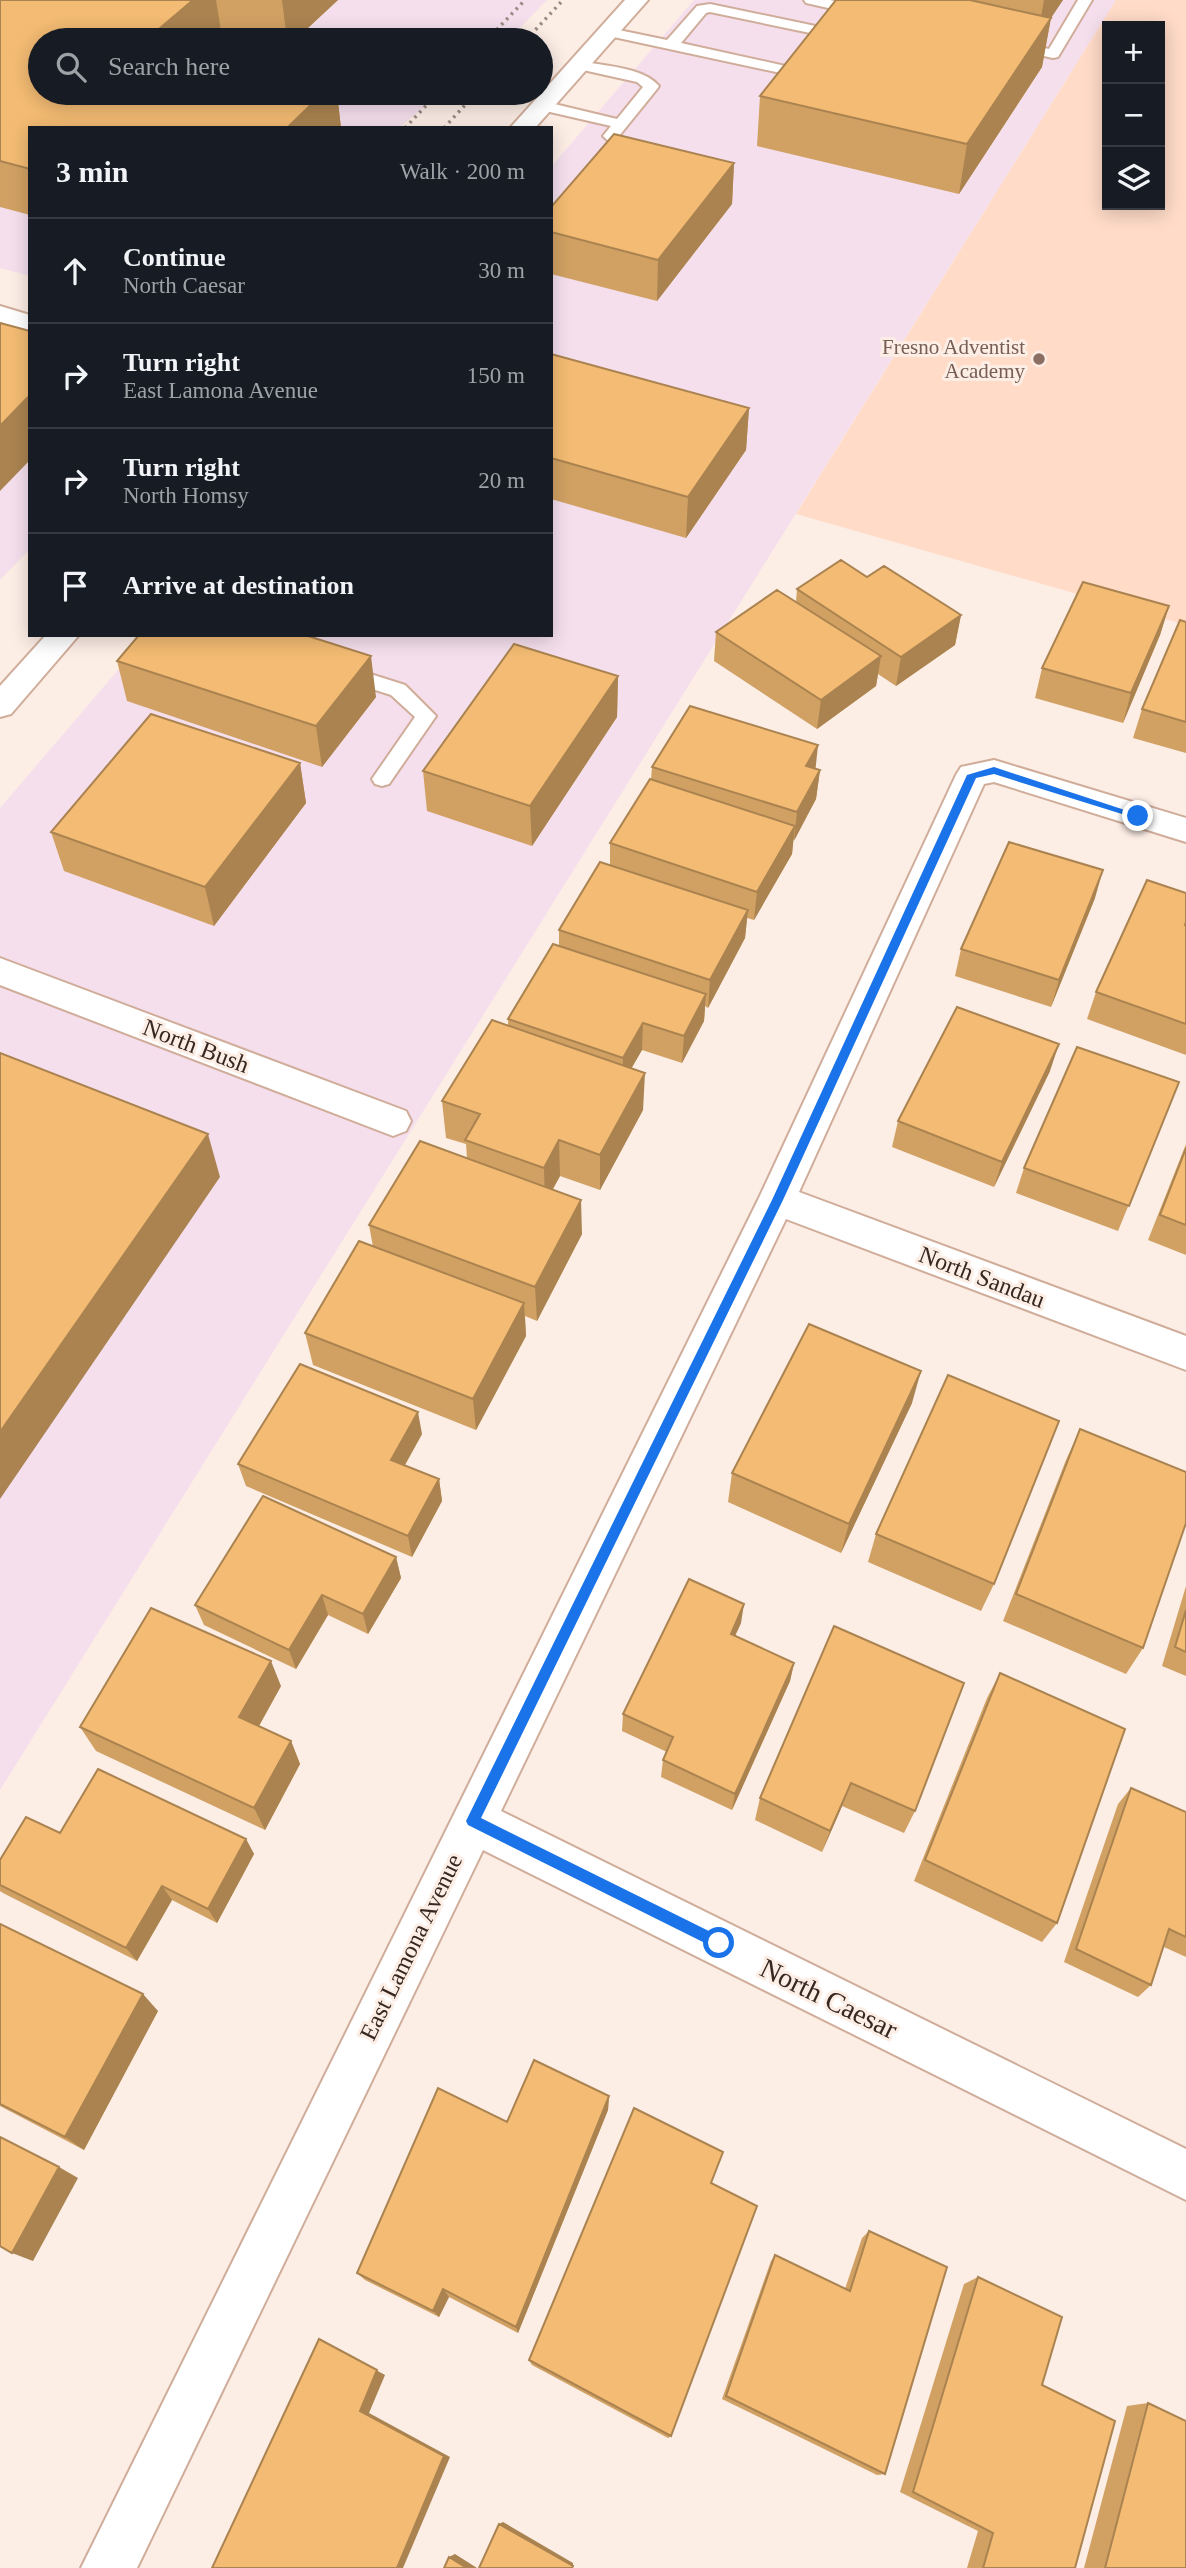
<!DOCTYPE html>
<meta charset="utf-8">
<style>
:root{--surface:#171b24;--page:#242831;--text:#f1f3f6;--muted:#9ea1a6;--line:#363941}
body{margin:0;font-family:Georgia,serif;background:var(--page);color:var(--text)}
.controls{position:absolute;right:21px;top:21px;display:grid;overflow:hidden;border-radius:0px;box-shadow:0 4px 18px #0003}
.controls button{width:63px;height:63px;display:grid;place-items:center;padding:0;border:0;border-bottom:2px solid var(--line);background:var(--surface);color:var(--text);font:35px sans-serif}
.stop{position:absolute;width:21px;height:21px;margin:-16px;border:5px solid #1a73e8;border-radius:50%;background:#fff}
.stop.end{background:#1a73e8;border-color:#fff;box-shadow:0 2px 7px #0008}
.list{margin:0;padding:0;list-style:none}
h2{display:flex;justify-content:space-between;align-items:center;height:91px;margin:0;padding:0 28px;font-size:30px}
h2 small{font-size:23px;font-weight:400;color:var(--muted)}
.list li{display:grid;grid-template-columns:46px 1fr auto;gap:21px;align-items:center;box-sizing:border-box;height:105px;padding:0 28px;border-top:2px solid var(--line)}
.list b{display:block;font-size:26px;white-space:nowrap}
.list p{margin:0;font-size:23px;white-space:nowrap;color:var(--muted)}
.list em{font-size:23px;font-style:normal;color:var(--muted)}
.icon{flex:none;width:38px;height:38px;fill:none;stroke:currentColor;stroke-width:2;stroke-linecap:round;stroke-linejoin:round}
.map{position:relative;flex:none;width:1186px;height:2568px;overflow:hidden}
.search{position:absolute;background:var(--surface);box-shadow:0 4px 18px #0003;left:28px;top:28px;width:525px;height:77px;display:flex;align-items:center;gap:18px;box-sizing:border-box;padding:0 24px;border-radius:38px;color:var(--muted);font-size:26px}
.panel{position:absolute;background:var(--surface);box-shadow:0 4px 18px #0003;left:28px;top:126px;width:525px;height:511px;border-radius:0px}
.map>svg:first-child{display:block}
.industrial{fill:#f5dfed}
.built{fill:#ffdbc8;fill-rule:evenodd}
.lines{fill:none;stroke-linecap:round;stroke-linejoin:round}
.service-casing{stroke:#d0ad9a;stroke-width:4}
.minor-casing{stroke:#d0ad9a;stroke-width:4}
.service{fill:#fff;fill-rule:evenodd}
.minor{fill:#fff;fill-rule:evenodd}
.rail{stroke:#9a8b84;stroke-width:3.5;stroke-dasharray:2.5 4.5;stroke-linecap:butt}
.wall{fill:#d1a163}
.shaded-wall{fill:#aa8350}
.building{fill:#f3bb73;stroke:#aa8350;stroke-width:2}
.route{fill:#1a73e8}
.education-dot{fill:#8d6e63;stroke:#fcede5;stroke-width:2.5}
.labels{text-anchor:middle;stroke-width:6;stroke-linejoin:round;paint-order:stroke}
.far-education-label{font-size:21px;fill:#785e54;stroke:#fcede5;text-anchor:end}
.street-label{font-size:24px;fill:#362821;stroke:#fcede5}
.near-street-label{font-size:28px;fill:#362821;stroke:#fcede5}
</style>
<div class="map">
<svg width="1186" height="2568" viewBox="0 0 1186 2568">
<rect width="100%" height="100%" fill="#fcede5"/>
<path class="industrial" d="M 0,0 L 547,0 L 508,40 L 40,40 L 40,93 L 442,93 L 398,128 L 30,128 L 30,276 L 0,268 Z
M 694,0 L 1116,0 L 0,1790 L 0,808 L 148,635 L 551,635 L 551,167 Z
M 0,351 L 30,359 L 30,549 L 0,580 Z"/>
<path class="built" d="M 1116,0 L 1186,0 L 1186,625 L 796,514 ZM 1107,26 L 1160,26 L 1160,205 L 1107,205 Z"/>
<g class="lines">
<g class="service-casing">
<path id="service" d="M 804,0 L 830,0 L 869,9 L 871,12 L 864,16 L 806,3 Z
M 1078,0 L 1092,0 L 1058,57 L 1053,58 L 1007,48 L 1005,45 L 1012,41 L 1049,49 Z
M 710,4 L 825,28 L 833,36 L 804,72 L 790,75 L 609,36 L 602,32 L 609,28 L 667,40 L 697,6 ZM 710,12 L 815,34 L 818,37 L 794,66 L 790,67 L 681,43 L 706,13 Z
M 579,61 C 603,66 643,67 659,86 L 657,89 L 619,136 L 628,143 L 644,147 L 647,150 L 644,153 L 618,150 L 603,136 L 611,126 L 537,109 L 534,106 L 537,103 L 542,101 L 617,119 L 643,87 L 637,82 L 574,68 L 572,65 L 574,62 Z
M 342,665 L 405,685 L 436,716 L 389,784 L 382,786 L 375,784 L 372,779 L 415,717 L 391,695 L 335,677 L 332,672 L 335,667 Z"/>
</g>
<g class="minor-casing">
<path id="minor" d="M 625,0 L 648,0 L 535,128 L 510,128 Z
M 0,306 L 30,315 L 30,331 L 0,322 Z
M 46,635 L 79,635 L 11,714 L 0,717 L 0,686 Z
M 994,760 L 1186,818 L 1186,842 L 994,782 L 984,784 L 799,1192 L 1186,1336 L 1186,1370 L 786,1219 L 501,1811 L 1186,2149 L 1186,2200 L 483,1850 L 137,2568 L 81,2568 L 758,1200 L 956,775 L 961,767 Z
M 0,958 L 406,1111 L 411,1121 L 406,1131 L 393,1136 L 0,985 Z"/>
</g>
<use href="#service" class="service"/>
<use href="#minor" class="minor"/>
<path class="rail" d="M 487,40 L 525,0
M 526,40 L 563,0
M 405,128 L 438,93
M 444,128 L 476,93"/>
</g>
<path class="wall" d="M 0,0 L 338,0 L 295,40 L 257,40 L 221,31 L 211,40 L 40,40 L 40,93 L 337,93 L 341,128 L 30,128 L 30,215 L 0,207 Z
M 836,0 L 1063,0 L 1051,17 L 1042,67 L 959,194 L 757,146 L 760,96 Z
M 734,163 L 732,204 L 657,301 L 551,274 L 551,207 Z
M 551,354 L 749,408 L 746,450 L 686,538 L 551,499 Z
M 867,577 L 961,615 L 955,645 L 896,686 L 878,674 L 876,686 L 817,729 L 714,661 L 716,632 L 796,602 L 797,589 Z
M 1169,606 L 1160,635 L 1123,723 L 1035,698 L 1042,668 Z
M 1186,622 L 1186,753 L 1133,738 L 1142,709 Z
M 117,661 L 376,697 L 322,767 L 127,701 Z
M 618,676 L 617,717 L 532,846 L 427,811 L 423,771 Z
M 300,763 L 306,803 L 214,926 L 64,871 L 51,832 Z
M 652,767 L 815,769 L 820,770 L 816,799 L 793,841 L 792,854 L 754,920 L 747,918 L 745,938 L 708,1008 L 705,1006 L 704,1021 L 682,1063 L 642,1050 L 631,1068 L 643,1110 L 600,1190 L 560,1176 L 553,1189 L 582,1234 L 537,1321 L 525,1316 L 526,1336 L 476,1430 L 313,1365 L 305,1333 L 373,1247 L 369,1225 L 467,1158 L 466,1144 L 446,1138 L 442,1101 L 508,1026 L 508,1019 L 559,945 L 559,930 L 610,866 L 610,843 L 651,780 Z
M 1186,893 L 1186,1055 L 1087,1019 L 1096,992 Z
M 1095,898 L 1051,1007 L 955,976 L 961,949 Z
M 1050,1071 L 994,1187 L 892,1147 L 898,1121 Z
M 1179,1082 L 1118,1231 L 1016,1193 L 1024,1168 Z
M 1186,1144 L 1186,1255 L 1148,1240 Z
M 912,1403 L 841,1553 L 728,1502 L 732,1473 Z
M 1080,1429 L 1143,1648 L 1126,1674 L 1003,1621 L 1066,1460 Z
M 422,1434 L 405,1465 L 439,1479 L 442,1501 L 412,1557 L 246,1486 L 238,1464 Z
M 876,1534 L 994,1584 L 981,1611 L 868,1562 Z
M 396,1557 L 401,1578 L 368,1634 L 328,1615 L 296,1669 L 204,1625 L 195,1605 Z
M 1186,1586 L 1186,1676 L 1162,1666 Z
M 741,1623 L 735,1636 L 794,1663 L 790,1681 L 732,1810 L 661,1777 L 663,1760 L 667,1752 L 622,1731 L 623,1714 Z
M 834,1626 L 915,1811 L 904,1833 L 842,1806 L 822,1852 L 755,1820 L 760,1798 Z
M 1000,1673 L 1057,1923 L 1042,1942 L 914,1881 L 987,1698 Z
M 281,1686 L 259,1726 L 291,1741 L 300,1764 L 265,1830 L 96,1751 L 80,1727 Z
M 1131,1788 L 1186,1812 L 1186,1957 L 1164,1947 L 1151,1985 L 1138,1997 L 1064,1962 L 1118,1804 Z
M 60,1833 L 246,1839 L 254,1854 L 217,1923 L 172,1900 L 137,1961 L 3,1893 L 0,1891 L 0,1860 Z
M 0,1924 L 158,2011 L 84,2150 L 0,2106 Z
M 609,2096 L 608,2110 L 518,2333 L 449,2297 L 439,2317 L 365,2280 L 357,2273 L 507,2122 Z
M 711,2183 L 671,2436 L 668,2438 L 532,2365 L 529,2360 Z
M 869,2231 L 885,2474 L 877,2475 L 722,2399 L 771,2261 L 775,2255 L 845,2289 L 862,2238 Z
M 978,2277 L 1042,2385 L 1075,2568 L 967,2568 L 978,2531 L 900,2492 L 964,2284 Z
M 1148,2403 L 1186,2568 L 1084,2568 L 1127,2406 Z"/>
<path class="shaded-wall" d="M 193,0 L 216,0 L 221,31 L 211,40 L 153,40 L 152,35 Z
M 282,0 L 338,0 L 295,40 L 287,40 Z
M 1044,0 L 1063,0 L 1037,39 Z
M 1051,18 L 1042,67 L 959,194 L 967,144 Z
M 323,93 L 337,93 L 341,128 L 287,128 Z
M 734,163 L 732,204 L 657,301 L 658,260 Z
M 30,395 L 30,460 L 0,491 L 0,426 Z
M 749,408 L 746,450 L 686,538 L 688,497 Z
M 1169,606 L 1160,635 L 1123,723 L 1131,693 Z
M 961,615 L 955,645 L 896,686 L 901,657 Z
M 371,656 L 376,697 L 322,767 L 316,726 Z
M 881,656 L 876,686 L 817,729 L 821,700 Z
M 618,676 L 617,717 L 532,846 L 530,806 Z
M 818,745 L 815,774 L 806,766 Z
M 300,763 L 306,803 L 214,926 L 205,887 Z
M 820,770 L 816,799 L 794,841 L 797,812 Z
M 795,826 L 792,854 L 754,920 L 757,892 Z
M 1103,870 L 1095,898 L 1051,1007 L 1059,980 Z
M 748,910 L 745,938 L 708,1008 L 710,980 Z
M 706,994 L 704,1021 L 682,1063 L 684,1036 Z
M 643,1023 L 642,1050 L 622,1085 L 623,1058 Z
M 1059,1044 L 1050,1071 L 994,1187 L 1002,1162 Z
M 645,1073 L 643,1110 L 600,1190 L 600,1155 Z
M 208,1134 L 220,1177 L 0,1499 L 0,1432 Z
M 559,1140 L 560,1176 L 545,1203 L 544,1168 Z
M 581,1200 L 582,1234 L 537,1321 L 535,1287 Z
M 524,1303 L 526,1336 L 476,1430 L 473,1399 Z
M 921,1371 L 912,1403 L 841,1553 L 849,1524 Z
M 418,1412 L 422,1434 L 396,1481 L 391,1460 Z
M 439,1479 L 442,1501 L 412,1557 L 408,1536 Z
M 396,1557 L 401,1578 L 368,1634 L 363,1614 Z
M 322,1595 L 328,1615 L 296,1669 L 289,1650 Z
M 744,1604 L 741,1623 L 727,1653 L 731,1634 Z
M 271,1661 L 281,1686 L 250,1742 L 239,1717 Z
M 794,1663 L 790,1681 L 732,1810 L 735,1794 Z
M 291,1741 L 300,1764 L 265,1830 L 254,1808 Z
M 851,1783 L 842,1806 L 822,1852 L 830,1831 Z
M 246,1839 L 254,1854 L 217,1923 L 208,1909 Z
M 162,1886 L 172,1900 L 137,1961 L 126,1948 Z
M 143,1994 L 158,2011 L 84,2150 L 65,2137 Z
M 609,2096 L 608,2110 L 518,2333 L 516,2327 Z
M 59,2167 L 78,2178 L 33,2261 L 12,2253 Z
M 443,2289 L 449,2297 L 439,2317 L 433,2311 Z
M 319,2339 L 385,2375 L 369,2413 L 450,2457 L 403,2568 L 397,2568 L 360,2411 Z
M 503,2522 L 573,2563 L 573,2566 L 499,2524 Z
M 455,2554 L 477,2568 L 467,2568 L 449,2557 Z"/>
<path class="building" d="M 0,0 L 193,0 L 152,35 L 175,40 L 40,40 L 40,93 L 323,93 L 287,128 L 30,128 L 30,169 L 0,161 Z
M 836,0 L 970,0 L 1051,18 L 967,144 L 760,96 Z
M 614,134 L 734,163 L 658,260 L 551,232 L 551,207 Z
M 0,323 L 30,331 L 30,395 L 0,426 Z
M 551,354 L 749,408 L 688,497 L 551,458 Z
M 841,560 L 867,577 L 884,566 L 961,615 L 901,657 L 797,589 Z
M 1083,582 L 1169,606 L 1131,693 L 1042,668 Z
M 777,590 L 881,656 L 821,700 L 716,632 Z
M 1180,620 L 1186,622 L 1186,722 L 1142,709 Z
M 139,635 L 305,635 L 371,656 L 316,726 L 117,661 Z
M 514,644 L 618,676 L 530,806 L 423,771 Z
M 690,706 L 818,745 L 806,766 L 820,770 L 797,812 L 652,767 Z
M 151,714 L 300,763 L 205,887 L 51,832 Z
M 650,779 L 795,826 L 757,892 L 610,843 Z
M 1009,842 L 1103,870 L 1059,980 L 961,949 Z
M 600,862 L 748,910 L 710,980 L 559,930 Z
M 1147,880 L 1186,893 L 1186,922 L 1185,925 L 1186,925 L 1186,1024 L 1096,992 Z
M 553,944 L 706,994 L 684,1036 L 643,1023 L 623,1058 L 508,1019 Z
M 957,1007 L 1059,1044 L 1002,1162 L 898,1121 Z
M 492,1020 L 645,1073 L 600,1155 L 559,1140 L 544,1168 L 465,1140 L 480,1114 L 442,1101 Z
M 1077,1047 L 1179,1082 L 1129,1206 L 1024,1168 Z
M 0,1053 L 208,1134 L 0,1432 Z
M 420,1141 L 581,1200 L 535,1287 L 369,1225 Z
M 1186,1148 L 1186,1225 L 1160,1215 Z
M 359,1241 L 524,1303 L 473,1399 L 305,1333 Z
M 809,1324 L 921,1371 L 849,1524 L 732,1473 Z
M 300,1364 L 418,1412 L 391,1460 L 439,1479 L 408,1536 L 238,1464 Z
M 948,1375 L 1059,1421 L 994,1584 L 876,1534 Z
M 1080,1429 L 1186,1472 L 1186,1523 L 1143,1648 L 1016,1594 Z
M 263,1496 L 396,1557 L 363,1614 L 322,1595 L 289,1650 L 195,1605 Z
M 689,1579 L 744,1604 L 731,1634 L 794,1663 L 735,1794 L 663,1760 L 673,1737 L 623,1714 Z
M 151,1608 L 271,1661 L 239,1717 L 291,1741 L 254,1808 L 80,1727 Z
M 1186,1610 L 1186,1652 L 1175,1647 Z
M 834,1626 L 964,1683 L 915,1811 L 851,1783 L 830,1831 L 760,1798 Z
M 1000,1673 L 1125,1729 L 1057,1923 L 925,1860 Z
M 98,1769 L 246,1839 L 208,1909 L 162,1886 L 126,1948 L 0,1885 L 0,1860 L 26,1817 L 60,1833 Z
M 1131,1788 L 1186,1812 L 1186,1937 L 1169,1929 L 1151,1985 L 1076,1949 Z
M 0,1924 L 143,1994 L 65,2137 L 0,2104 Z
M 534,2060 L 609,2096 L 516,2327 L 443,2289 L 433,2311 L 357,2273 L 438,2088 L 507,2122 Z
M 634,2108 L 723,2152 L 711,2183 L 757,2206 L 671,2436 L 529,2360 Z
M 0,2137 L 59,2167 L 12,2253 L 0,2246 Z
M 869,2231 L 947,2267 L 885,2474 L 726,2396 L 775,2255 L 850,2291 Z
M 978,2277 L 1062,2317 L 1042,2385 L 1115,2421 L 1075,2568 L 983,2568 L 993,2533 L 913,2492 Z
M 319,2339 L 377,2370 L 360,2411 L 444,2456 L 397,2568 L 212,2568 Z
M 1148,2403 L 1186,2421 L 1186,2568 L 1105,2568 Z
M 499,2524 L 573,2566 L 572,2568 L 479,2568 Z
M 449,2557 L 467,2568 L 444,2568 Z"/>
<path class="route" d="M 994,767 L 1143,816 L 1138,819 L 994,774 L 976,778 L 783,1200 L 481,1818 L 723,1938 L 725,1943 L 719,1950 L 468,1825 L 466,1821 L 772,1200 L 967,775 Z"/>
<circle class="education-dot" cx="1039" cy="359" r="7"/>
<g class="labels">
<g class="far-education-label">
<text x="1025" y="354">Fresno Adventist<tspan x="1025" dy="24">Academy</tspan></text>
</g>
<g class="street-label">
<text transform="translate(196 1046) rotate(21)" y="8">North Bush</text>
<text transform="translate(982 1277) rotate(21)" y="8">North Sandau</text>
<text transform="translate(411 1947) rotate(-64)" y="8">East Lamona Avenue</text>
</g>
<g class="near-street-label">
<text transform="translate(829 1998) rotate(26)" y="10">North Caesar</text>
</g>
</g>
</svg>
<div class="controls">
<button>+</button>
<button>−</button>
<button><svg class="icon" aria-label="layers" viewBox="0 0 24 24"><path d="M12 4l9 5-9 5-9-5zM3 14l9 5 9-5"/></svg></button>
</div>
<div class="stop" style="left:719px;top:1943px"></div>
<div class="stop end" style="left:1138px;top:816px"></div>
<div class="search"><svg class="icon" aria-label="search" viewBox="0 0 24 24"><circle cx="10" cy="10" r="6"/><path d="M15 15l6 6"/></svg>Search here</div>
<section class="panel">
<h2>3 min<small>Walk · 200 m</small></h2>
<ul class="list">
<li><svg class="icon" aria-label="ahead" viewBox="0 0 24 24"><path d="M12 20V5M6 11l6-6 6 6"/></svg><div><b>Continue</b><p>North Caesar</p></div><em>30 m</em></li>
<li><svg class="icon" aria-label="right" viewBox="0 0 24 24"><path d="M7 20v-9h11M14 6l5 5-5 5"/></svg><div><b>Turn right</b><p>East Lamona Avenue</p></div><em>150 m</em></li>
<li><svg class="icon" aria-label="right" viewBox="0 0 24 24"><path d="M7 20v-9h11M14 6l5 5-5 5"/></svg><div><b>Turn right</b><p>North Homsy</p></div><em>20 m</em></li>
<li><svg class="icon" aria-label="arrive" viewBox="0 0 24 24"><path d="M6 21V4h12l-3 4 3 4H6"/></svg><div><b>Arrive at destination</b></div></li>
</ul>
</section>
</div>
